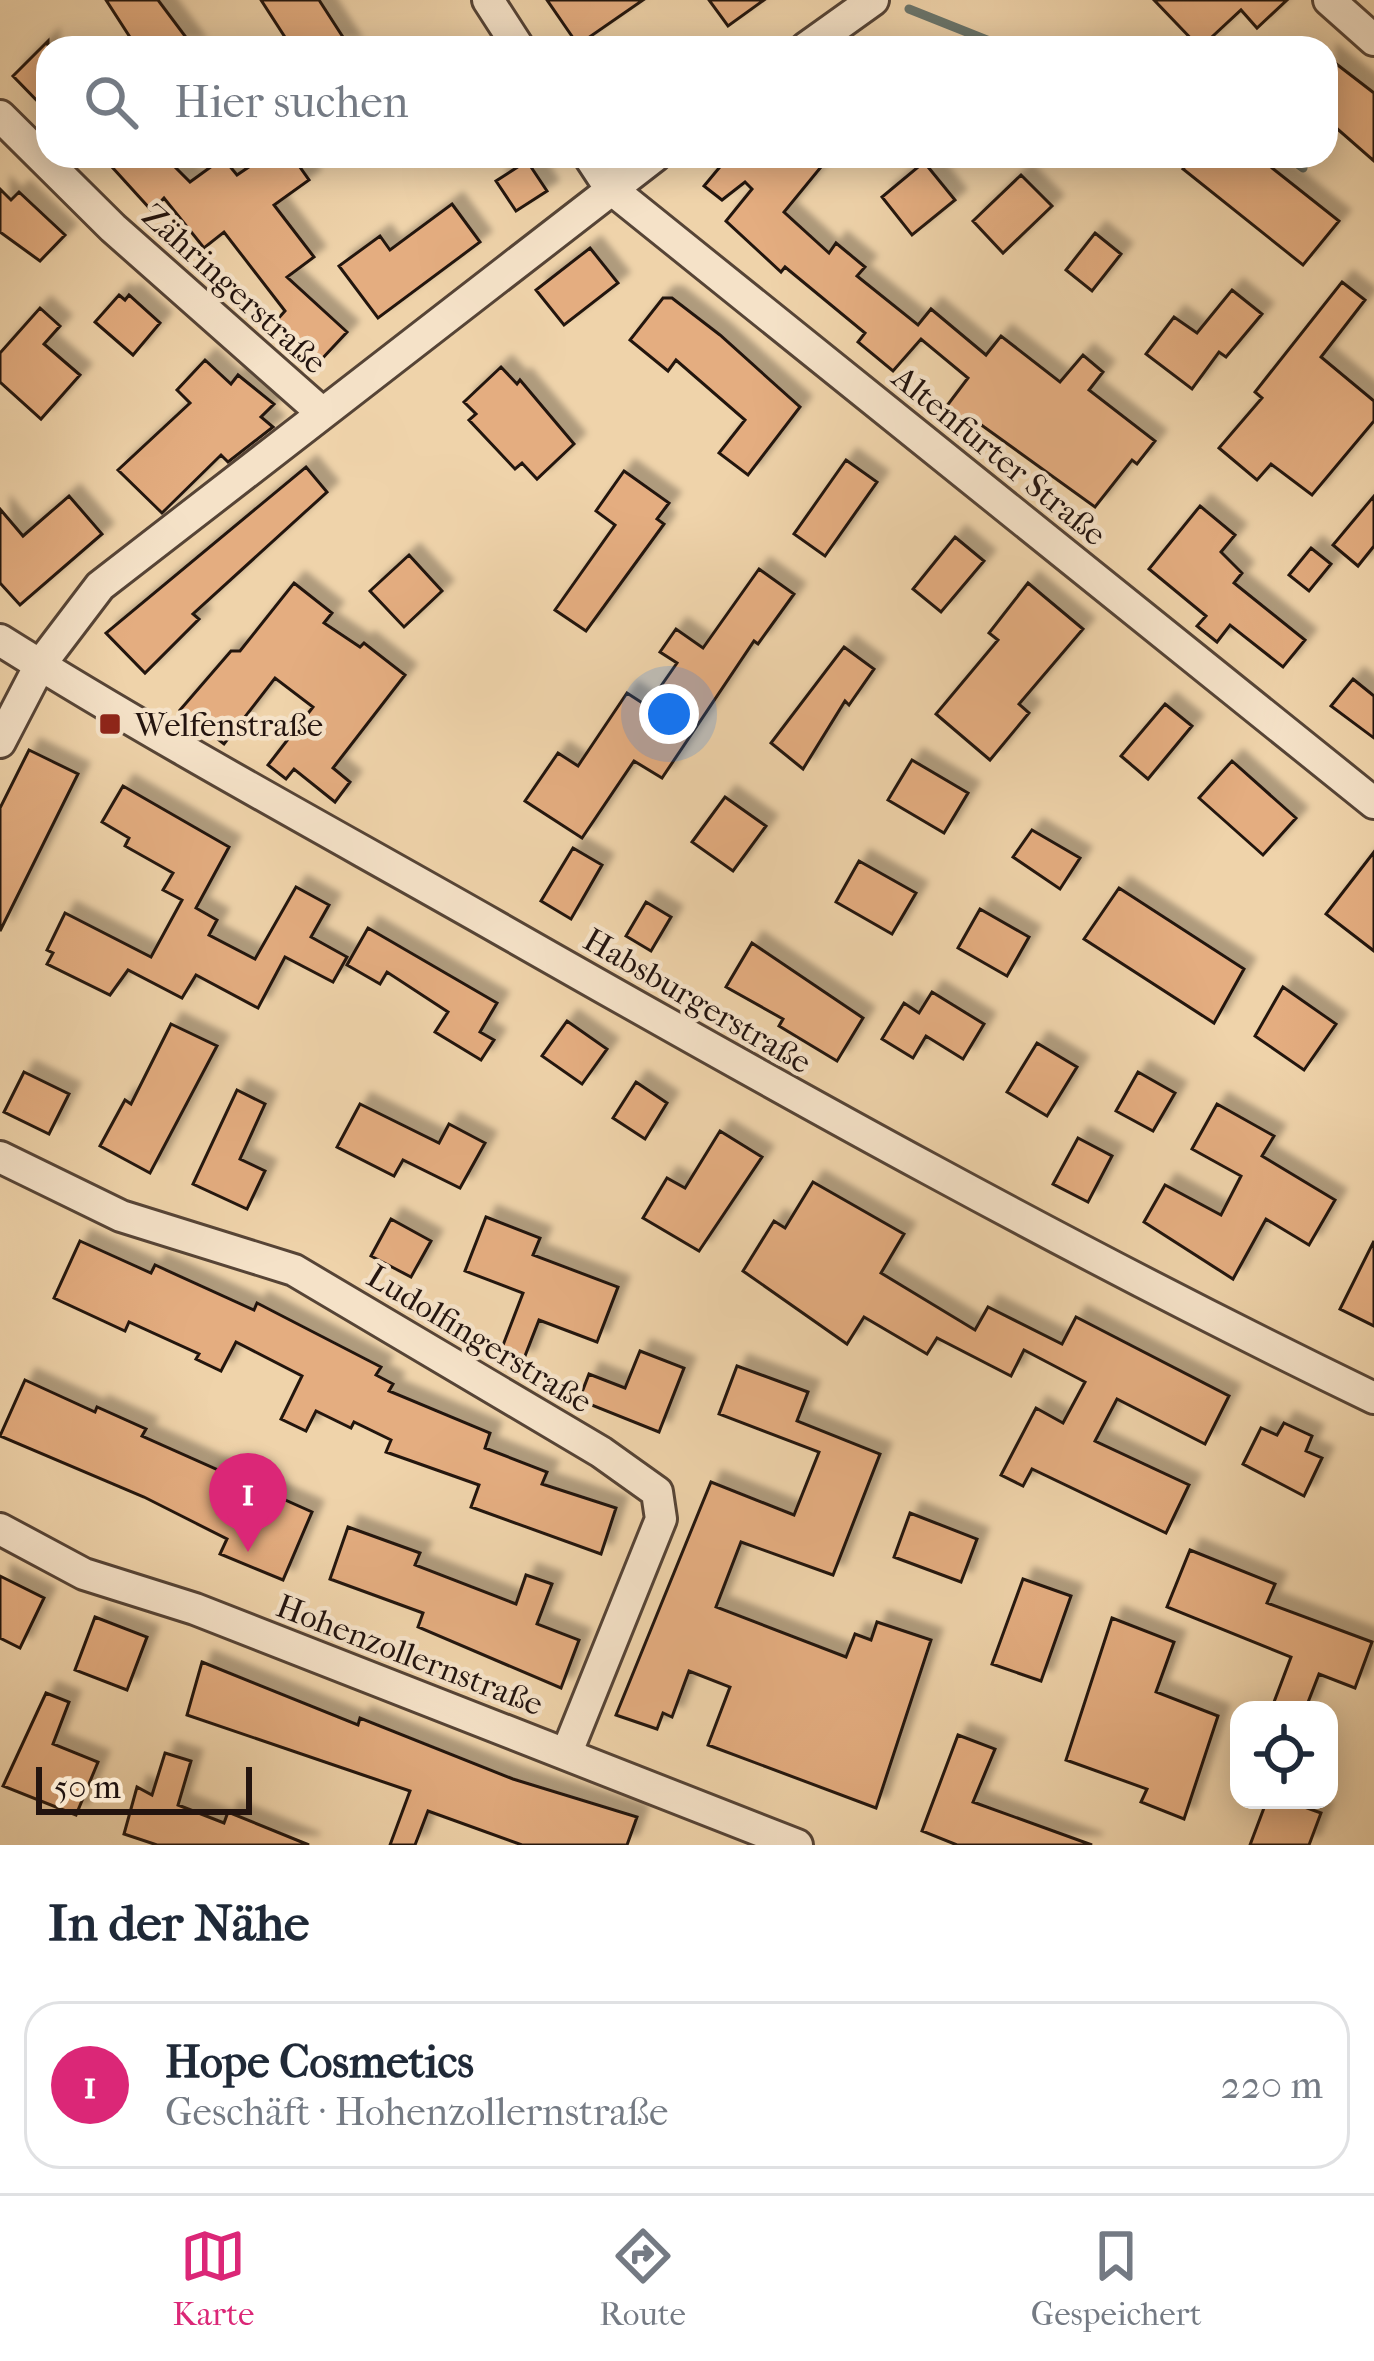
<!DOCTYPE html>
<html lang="de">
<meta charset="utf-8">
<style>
:root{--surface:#fff;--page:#f6f6f7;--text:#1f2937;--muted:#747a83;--line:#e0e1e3;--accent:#db2777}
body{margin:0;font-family:"IM FELL French Canon",serif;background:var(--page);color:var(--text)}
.controls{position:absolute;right:36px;bottom:36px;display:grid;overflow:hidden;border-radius:24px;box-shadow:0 6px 30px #0003}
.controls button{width:108px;height:108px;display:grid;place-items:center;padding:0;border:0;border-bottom:3px solid var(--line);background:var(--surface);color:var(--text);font:60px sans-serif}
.scale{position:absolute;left:36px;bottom:30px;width:216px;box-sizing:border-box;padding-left:12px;border:6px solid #23140f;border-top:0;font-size:33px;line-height:42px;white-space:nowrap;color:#23140f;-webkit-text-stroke:9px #f5e2c8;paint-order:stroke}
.you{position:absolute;left:669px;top:714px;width:42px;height:42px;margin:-30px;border:9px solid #fff;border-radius:50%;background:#1a73e8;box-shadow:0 0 0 18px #1a73e833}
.badge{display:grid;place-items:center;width:78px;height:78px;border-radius:50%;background:var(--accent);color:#fff;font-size:39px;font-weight:700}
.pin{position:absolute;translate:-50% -99px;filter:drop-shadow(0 3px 6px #0008)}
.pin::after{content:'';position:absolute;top:63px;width:42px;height:36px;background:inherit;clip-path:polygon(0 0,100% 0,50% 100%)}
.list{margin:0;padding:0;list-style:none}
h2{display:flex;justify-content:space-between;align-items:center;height:156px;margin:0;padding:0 48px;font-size:51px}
h2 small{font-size:39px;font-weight:400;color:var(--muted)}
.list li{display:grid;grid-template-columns:78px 1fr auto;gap:36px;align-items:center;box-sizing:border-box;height:168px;margin:0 24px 24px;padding:0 24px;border:3px solid var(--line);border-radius:36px}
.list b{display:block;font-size:45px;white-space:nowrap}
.list p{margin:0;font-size:39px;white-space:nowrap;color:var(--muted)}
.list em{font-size:39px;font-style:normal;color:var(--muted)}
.icon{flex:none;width:66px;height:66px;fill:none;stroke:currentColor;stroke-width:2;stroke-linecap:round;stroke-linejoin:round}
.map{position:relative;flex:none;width:1374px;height:1845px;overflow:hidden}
.search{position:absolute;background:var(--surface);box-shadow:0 6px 30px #0003;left:36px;right:36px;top:36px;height:132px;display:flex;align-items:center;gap:30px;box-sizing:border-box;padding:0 42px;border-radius:36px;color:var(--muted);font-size:45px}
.sheet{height:348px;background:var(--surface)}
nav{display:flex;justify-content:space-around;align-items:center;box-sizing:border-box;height:168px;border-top:3px solid var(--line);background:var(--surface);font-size:33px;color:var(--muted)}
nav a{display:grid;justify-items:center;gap:6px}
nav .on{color:var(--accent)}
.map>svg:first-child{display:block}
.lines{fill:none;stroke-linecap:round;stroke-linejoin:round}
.stream{stroke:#6a766d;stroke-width:9}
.building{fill:#e4ad80;stroke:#23140f;stroke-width:3;filter:url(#shadow)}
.street-casing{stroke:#564436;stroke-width:36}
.street{stroke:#f5e2c8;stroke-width:30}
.poi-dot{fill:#8f2418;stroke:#f5e2c8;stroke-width:4.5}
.labels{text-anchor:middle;stroke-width:9;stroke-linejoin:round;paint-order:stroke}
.street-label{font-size:33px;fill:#23140f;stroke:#f5e2c8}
.poi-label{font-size:33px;fill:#23140f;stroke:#f5e2c8;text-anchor:start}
</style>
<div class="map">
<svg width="1374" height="1845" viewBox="0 0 1374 1845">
<defs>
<filter id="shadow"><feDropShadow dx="11" dy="-11" stdDeviation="3" flood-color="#0004"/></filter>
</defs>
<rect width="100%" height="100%" fill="#efd3aa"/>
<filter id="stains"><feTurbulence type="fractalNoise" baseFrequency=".00167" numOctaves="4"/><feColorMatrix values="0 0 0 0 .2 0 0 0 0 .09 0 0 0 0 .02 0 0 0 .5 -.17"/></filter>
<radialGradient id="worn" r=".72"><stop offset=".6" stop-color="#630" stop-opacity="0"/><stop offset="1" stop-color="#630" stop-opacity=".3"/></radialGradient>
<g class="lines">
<path class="stream" d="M 909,9 L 1007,48
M 1287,156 L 1303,168"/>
</g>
<path class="building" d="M 106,0 L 158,0 L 194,48 L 137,48 Z
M 261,0 L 319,0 L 350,48 L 292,48 Z
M 547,0 L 643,0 L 578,45 Z
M 709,0 L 764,0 L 728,26 Z
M 1154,0 L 1287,0 L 1257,28 L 1241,10 L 1200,48 Z
M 48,41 L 48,112 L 13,76 Z
M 1326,56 L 1374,93 L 1374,161 L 1326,119 Z
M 102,156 L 164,156 L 190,182 L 223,158 L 237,175 L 265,156 L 292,156 L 309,180 L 274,205 L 314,257 L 287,277 L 347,332 L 320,361 L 276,321 L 285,311 L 224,232 L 204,248 L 164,198 L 152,211 Z
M 729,156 L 830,156 L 784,212 L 829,253 L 836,243 L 865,267 L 857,276 L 918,325 L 931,309 L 986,355 L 1001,336 L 1060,382 L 1083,355 L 1103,372 L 1089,390 L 1155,441 L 1137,464 L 1132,460 L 1095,507 L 980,424 L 975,430 L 946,407 L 968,378 L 921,339 L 893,371 L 858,342 L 865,333 L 785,267 L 781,272 L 726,221 L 752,189 L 745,182 L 722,200 L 704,186 Z
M 1193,156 L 1257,156 L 1339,221 L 1303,265 L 1183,169 Z
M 527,161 L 547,191 L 516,211 L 496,181 Z
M 924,162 L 955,200 L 912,235 L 882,197 Z
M 1021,175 L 1052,206 L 1003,253 L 973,221 Z
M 0,189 L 11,200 L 19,192 L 65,235 L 40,261 L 0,232 Z
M 452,204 L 480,242 L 378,318 L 339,266 L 380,236 L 390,250 Z
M 1095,233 L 1121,254 L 1092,291 L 1066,270 Z
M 590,248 L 618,283 L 564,325 L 536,290 Z
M 1342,282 L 1365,300 L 1321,357 L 1374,401 L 1374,421 L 1312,495 L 1271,464 L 1257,480 L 1219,448 L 1262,398 L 1255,392 Z
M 1232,290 L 1262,314 L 1226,357 L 1219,352 L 1192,389 L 1146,354 L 1174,317 L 1197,333 Z
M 119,295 L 125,300 L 129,295 L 160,323 L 133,355 L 95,322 Z
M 663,298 L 672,298 L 720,335 L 800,407 L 748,475 L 719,453 L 745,420 L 676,360 L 668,371 L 630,340 Z
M 40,308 L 60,326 L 44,344 L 80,375 L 41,419 L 0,382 L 0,353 Z
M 205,360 L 231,384 L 238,375 L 274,404 L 261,417 L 273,427 L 228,462 L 221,455 L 162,513 L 118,470 L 190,403 L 177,390 Z
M 501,367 L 517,384 L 520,380 L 574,444 L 537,479 L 522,463 L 515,469 L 469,420 L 476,414 L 464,402 Z
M 846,460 L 877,482 L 825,556 L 794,534 Z
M 306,467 L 327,492 L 193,614 L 199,619 L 145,673 L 106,633 Z
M 624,471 L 669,503 L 657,519 L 664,524 L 586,631 L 555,610 L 615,525 L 596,511 Z
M 69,496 L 102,534 L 20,605 L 0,583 L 0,509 L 23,536 Z
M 1374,496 L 1374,546 L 1358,566 L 1333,545 Z
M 1200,506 L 1235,535 L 1221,552 L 1242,573 L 1234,583 L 1305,640 L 1283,667 L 1230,625 L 1217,642 L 1197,626 L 1206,616 L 1149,569 Z
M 955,537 L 984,561 L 941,612 L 913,589 Z
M 1311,548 L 1331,564 L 1309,591 L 1289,575 Z
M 409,555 L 442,591 L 404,627 L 370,591 Z
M 759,569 L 794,594 L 758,644 L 754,641 L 662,778 L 634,761 L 582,838 L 525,801 L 558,753 L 578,766 L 627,693 L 647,706 L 677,663 L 660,652 L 676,629 L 703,648 Z
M 294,583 L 332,613 L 324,623 L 360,647 L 364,643 L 405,675 L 333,768 L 350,782 L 335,802 L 294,769 L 286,779 L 268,765 L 313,707 L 275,678 L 224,744 L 180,710 L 231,651 L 240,651 Z
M 1028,583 L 1083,629 L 1019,704 L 1029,713 L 990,760 L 936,714 L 998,640 L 989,633 Z
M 844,647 L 874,669 L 849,705 L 845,701 L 803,769 L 771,743 Z
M 1353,679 L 1374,696 L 1374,738 L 1331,706 Z
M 1165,704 L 1192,726 L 1148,779 L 1121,756 Z
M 29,750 L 78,774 L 0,931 L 0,808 Z
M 912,760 L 968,793 L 944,833 L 888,800 Z
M 1232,761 L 1296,818 L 1263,855 L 1199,798 Z
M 123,786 L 229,847 L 196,908 L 217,920 L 209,935 L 255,959 L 296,887 L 329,905 L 311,937 L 347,957 L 333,982 L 285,957 L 258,1008 L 196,975 L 182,998 L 128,970 L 110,995 L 47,964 L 53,953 L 47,950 L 65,913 L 151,957 L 182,900 L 163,890 L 173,873 L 125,846 L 129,838 L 102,822 Z
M 725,797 L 766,826 L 733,871 L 692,842 Z
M 1032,830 L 1080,858 L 1060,889 L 1013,857 Z
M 573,848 L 602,865 L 571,919 L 541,901 Z
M 1374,852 L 1374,951 L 1326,914 Z
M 859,861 L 916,893 L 892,934 L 836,902 Z
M 1119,888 L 1244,969 L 1214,1023 L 1084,939 Z
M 646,902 L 671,917 L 651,951 L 626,936 Z
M 980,909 L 1029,937 L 1007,976 L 958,948 Z
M 368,928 L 497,1003 L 480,1032 L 494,1040 L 481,1060 L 435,1032 L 448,1012 L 387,972 L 380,984 L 347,965 Z
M 752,943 L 863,1018 L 837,1061 L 779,1026 L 783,1019 L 726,987 Z
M 1283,987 L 1336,1024 L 1304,1070 L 1255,1036 Z
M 932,992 L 984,1024 L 963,1059 L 926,1036 L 913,1058 L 882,1039 L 904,1003 L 919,1013 Z
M 567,1021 L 607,1049 L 582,1084 L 542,1056 Z
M 171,1024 L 217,1046 L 150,1173 L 100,1146 L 125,1100 L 131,1104 Z
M 1037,1043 L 1077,1067 L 1047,1116 L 1007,1092 Z
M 24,1072 L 69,1094 L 49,1134 L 4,1112 Z
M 1138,1072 L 1175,1093 L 1153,1131 L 1116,1111 Z
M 636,1082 L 667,1103 L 645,1139 L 613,1118 Z
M 237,1090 L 265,1104 L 240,1159 L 265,1171 L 247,1209 L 193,1184 Z
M 360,1104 L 439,1143 L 449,1124 L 485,1143 L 460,1188 L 403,1160 L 394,1176 L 337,1147 Z
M 1217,1104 L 1274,1136 L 1262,1156 L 1335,1200 L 1309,1245 L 1266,1219 L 1233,1279 L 1144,1222 L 1165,1185 L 1221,1215 L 1241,1176 L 1192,1149 Z
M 720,1131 L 762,1157 L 699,1251 L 643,1218 L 667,1178 L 685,1188 Z
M 1078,1138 L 1112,1156 L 1088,1202 L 1053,1184 Z
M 813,1182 L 904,1234 L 881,1273 L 975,1330 L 988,1307 L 1062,1344 L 1076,1317 L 1229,1396 L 1205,1444 L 1117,1399 L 1095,1441 L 1189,1485 L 1166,1533 L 1032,1469 L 1023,1486 L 1001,1475 L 1036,1408 L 1063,1423 L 1085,1382 L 1024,1350 L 1011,1376 L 937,1338 L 927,1354 L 864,1317 L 847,1344 L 743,1271 L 774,1221 L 785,1228 Z
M 486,1217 L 540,1238 L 533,1255 L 618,1287 L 597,1342 L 539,1320 L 523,1361 L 500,1353 L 523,1293 L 465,1271 Z
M 391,1219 L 431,1241 L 411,1277 L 371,1256 Z
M 80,1241 L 151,1273 L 155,1265 L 254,1310 L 257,1303 L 381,1367 L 376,1375 L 393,1384 L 389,1391 L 490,1433 L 485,1448 L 547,1472 L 542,1484 L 616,1508 L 601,1554 L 471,1507 L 479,1485 L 386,1452 L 391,1440 L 354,1422 L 351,1428 L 316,1411 L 306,1431 L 281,1419 L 302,1376 L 236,1342 L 221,1371 L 196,1359 L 199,1354 L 129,1322 L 125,1331 L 54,1298 Z
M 1374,1241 L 1374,1326 L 1340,1309 Z
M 640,1351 L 684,1368 L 659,1432 L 579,1400 L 589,1374 L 625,1388 Z
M 737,1366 L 808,1392 L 797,1421 L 880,1454 L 833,1575 L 741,1542 L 716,1607 L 846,1657 L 855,1634 L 871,1640 L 877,1622 L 931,1640 L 876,1808 L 708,1745 L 730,1687 L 689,1671 L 672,1717 L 663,1713 L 657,1729 L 616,1715 L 711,1482 L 794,1515 L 819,1452 L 719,1414 Z
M 25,1380 L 95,1412 L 97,1407 L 146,1429 L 142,1436 L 312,1512 L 283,1580 L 220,1554 L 227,1539 L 144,1497 L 0,1436 Z
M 1284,1423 L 1312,1436 L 1306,1451 L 1322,1458 L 1304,1496 L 1243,1464 L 1261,1428 L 1277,1435 Z
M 910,1513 L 977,1539 L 961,1582 L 894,1557 Z
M 348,1527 L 420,1553 L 415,1565 L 516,1604 L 526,1575 L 552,1584 L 537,1624 L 579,1640 L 561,1688 L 418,1627 L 423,1613 L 330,1579 Z
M 1190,1550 L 1275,1584 L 1267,1603 L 1372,1642 L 1355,1688 L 1319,1674 L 1305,1710 L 1271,1710 L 1291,1657 L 1167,1607 Z
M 0,1576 L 44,1598 L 20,1648 L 0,1638 Z
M 1023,1579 L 1071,1596 L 1041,1681 L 992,1664 Z
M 95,1617 L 147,1637 L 127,1690 L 75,1670 Z
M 1112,1618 L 1174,1642 L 1156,1692 L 1218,1716 L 1184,1819 L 1141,1802 L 1147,1789 L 1066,1760 Z
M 202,1662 L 358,1725 L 360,1718 L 513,1779 L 637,1817 L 627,1845 L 522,1845 L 428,1811 L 415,1845 L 390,1845 L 410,1791 L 187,1715 Z
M 46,1693 L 69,1702 L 53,1744 L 98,1762 L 76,1815 L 3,1786 Z
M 958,1735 L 995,1749 L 973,1802 L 1092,1845 L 957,1845 L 922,1831 Z
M 165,1753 L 191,1761 L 178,1805 L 224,1823 L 228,1812 L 309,1845 L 157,1845 L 124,1834 L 137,1787 L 152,1795 Z
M 1267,1800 L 1285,1800 L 1321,1813 L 1309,1845 L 1250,1845 Z"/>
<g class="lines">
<g class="street-casing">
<path id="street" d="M 488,0 L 519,48
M 1329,0 L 1374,40
M 806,48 L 873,0
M 0,116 L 113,228 L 320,411
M 589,156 L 610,188 L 1374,803
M 0,640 C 161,741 330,832 495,926 C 784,1091 1074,1253 1374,1398
M 0,742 L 40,665 L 100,586 L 655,156
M 0,1157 L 121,1216 L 294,1270 L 601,1452 L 657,1492 L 661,1519 L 567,1752
M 0,1529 L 84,1574 L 195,1609 L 797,1845"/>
</g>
<use href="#street" class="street"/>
</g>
<rect class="poi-dot" x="98" y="712" width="24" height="24" rx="6"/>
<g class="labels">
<g class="street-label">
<text transform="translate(235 288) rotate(42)" y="12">Zähringerstraße</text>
<text transform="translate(1000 455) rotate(39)" y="12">Altenfurter Straße</text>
<text transform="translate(698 1000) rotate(30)" y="12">Habsburgerstraße</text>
<text transform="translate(480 1338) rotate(31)" y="12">Ludolfingerstraße</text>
<text transform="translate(410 1654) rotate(21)" y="12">Hohenzollernstraße</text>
</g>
<g class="poi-label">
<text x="134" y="736">Welfenstraße</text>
</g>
</g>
<rect width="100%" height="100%" filter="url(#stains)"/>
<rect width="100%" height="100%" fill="url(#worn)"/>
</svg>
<div class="controls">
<button><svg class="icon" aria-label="locate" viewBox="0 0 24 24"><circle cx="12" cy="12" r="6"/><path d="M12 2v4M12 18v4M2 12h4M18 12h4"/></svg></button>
</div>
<div class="scale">50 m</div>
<div class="you"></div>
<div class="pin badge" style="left:248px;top:1552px">1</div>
<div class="search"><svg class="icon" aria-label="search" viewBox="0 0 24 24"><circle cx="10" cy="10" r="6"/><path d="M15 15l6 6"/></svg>Hier suchen</div>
</div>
<section class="sheet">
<h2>In der Nähe<small></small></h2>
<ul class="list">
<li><span class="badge">1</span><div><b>Hope Cosmetics</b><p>Geschäft · Hohenzollernstraße</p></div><em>220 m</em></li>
</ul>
</section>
<nav>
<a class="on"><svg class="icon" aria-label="map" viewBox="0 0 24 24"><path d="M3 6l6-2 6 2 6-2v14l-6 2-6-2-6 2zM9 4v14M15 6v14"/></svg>Karte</a>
<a><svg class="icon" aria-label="directions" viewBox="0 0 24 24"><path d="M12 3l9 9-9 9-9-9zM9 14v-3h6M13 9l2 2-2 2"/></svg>Route</a>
<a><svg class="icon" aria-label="saved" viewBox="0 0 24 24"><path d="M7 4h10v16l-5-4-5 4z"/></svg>Gespeichert</a>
</nav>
